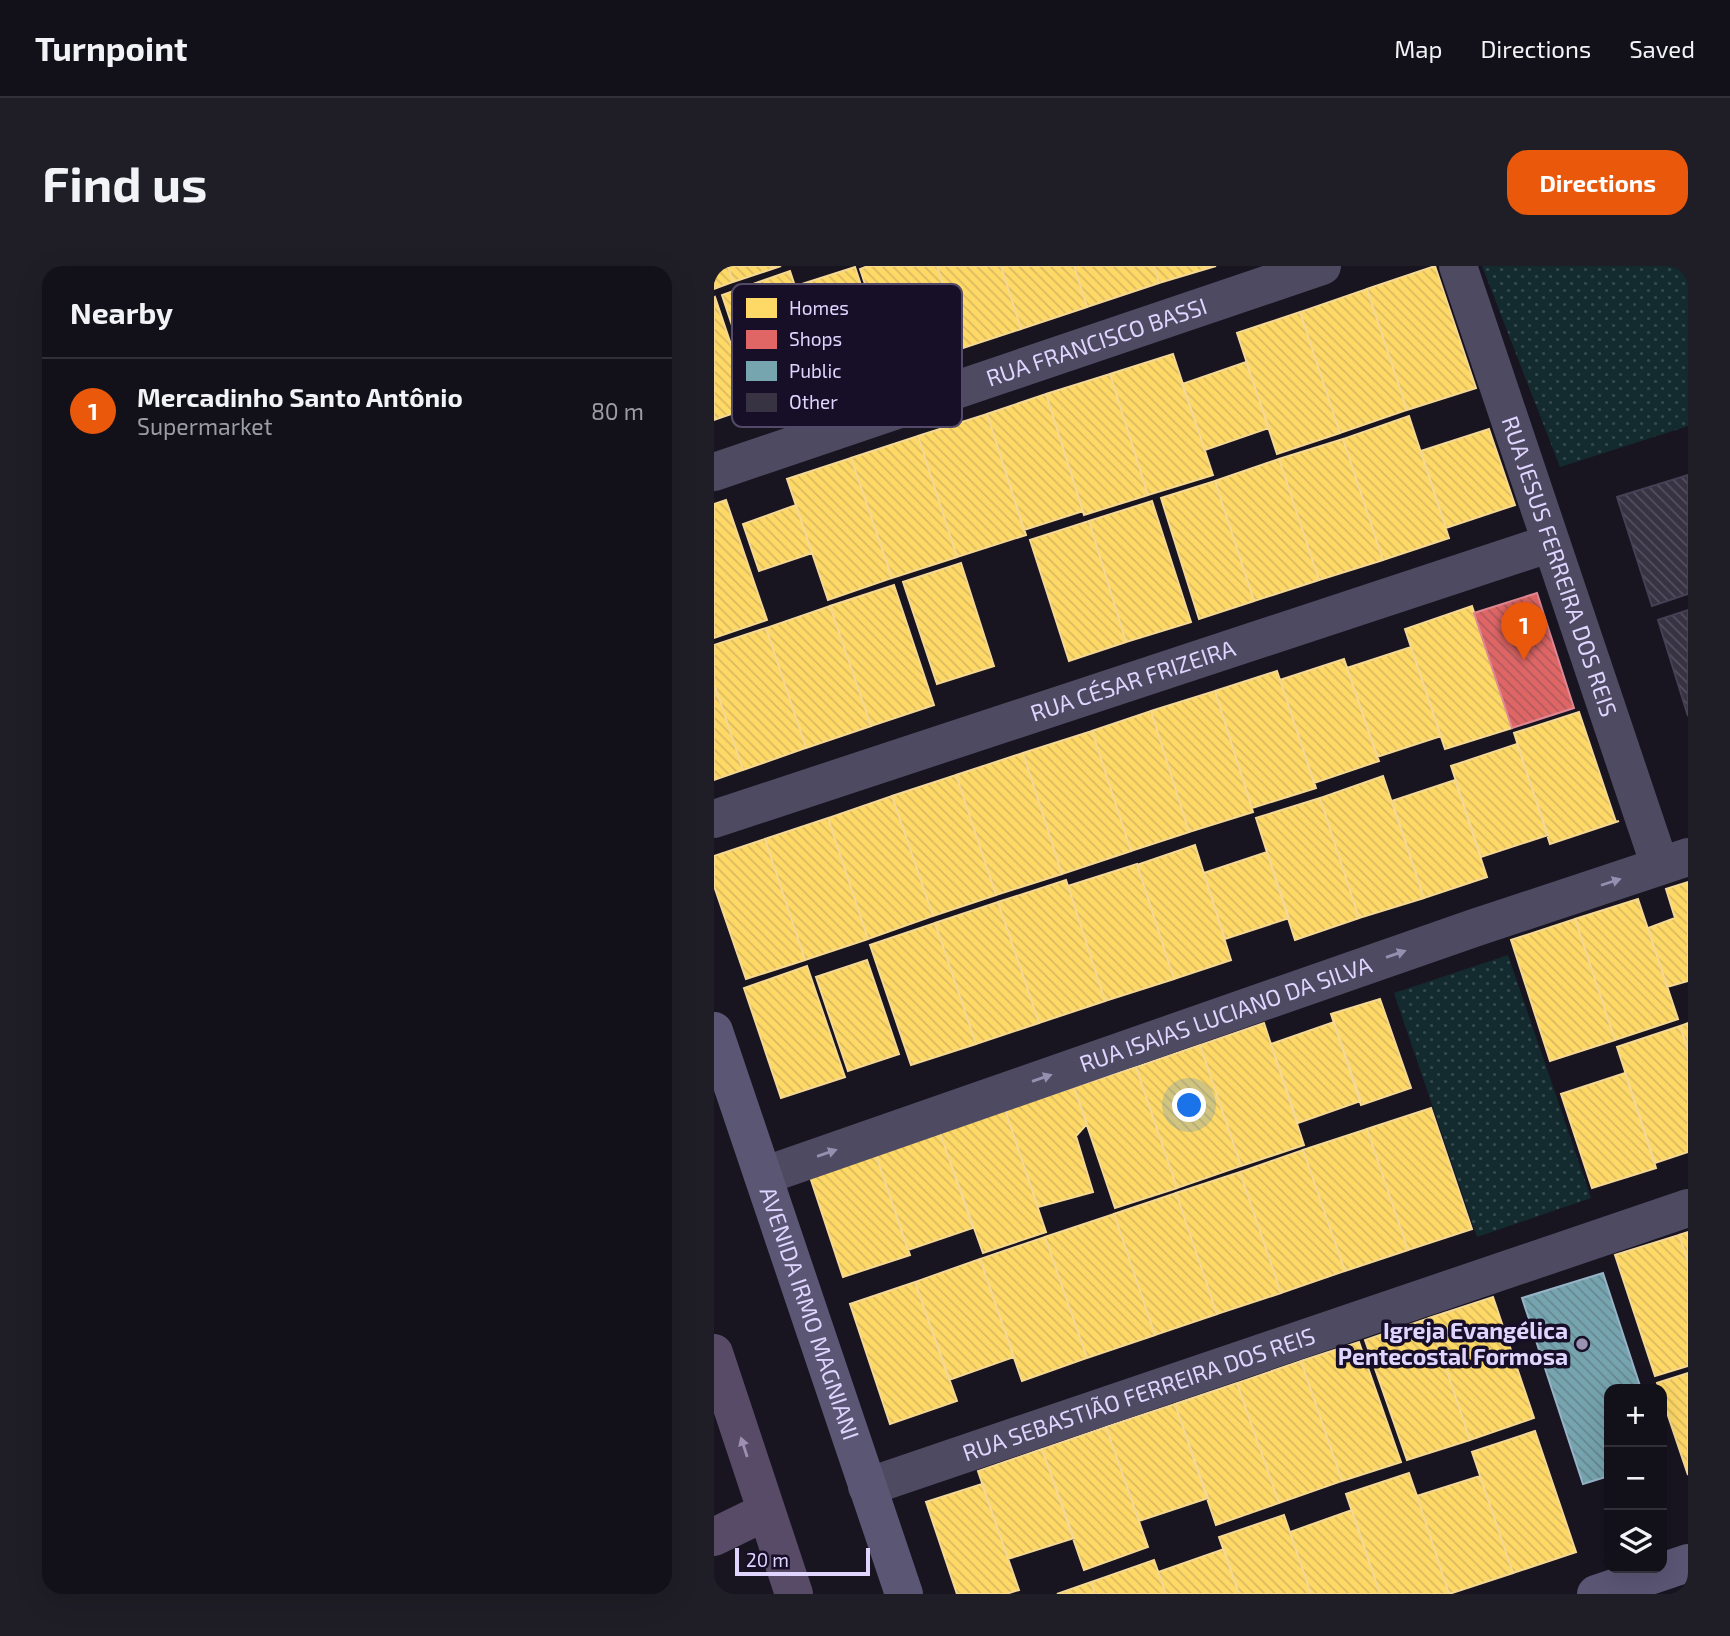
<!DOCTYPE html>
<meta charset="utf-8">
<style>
:root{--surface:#121019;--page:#1f1e26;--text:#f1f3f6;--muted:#9c9da2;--line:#313038;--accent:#ea580c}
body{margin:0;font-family:"Exo 2",sans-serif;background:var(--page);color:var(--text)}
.controls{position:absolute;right:21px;bottom:21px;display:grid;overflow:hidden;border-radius:14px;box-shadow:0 7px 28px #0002}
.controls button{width:63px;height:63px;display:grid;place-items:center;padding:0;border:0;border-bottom:2px solid var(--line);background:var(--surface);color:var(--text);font:35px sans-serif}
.scale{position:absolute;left:21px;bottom:18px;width:135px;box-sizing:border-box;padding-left:7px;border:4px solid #dfd5ff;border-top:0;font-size:19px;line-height:24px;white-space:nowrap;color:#dfd5ff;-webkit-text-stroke:5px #160f27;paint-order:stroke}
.you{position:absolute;left:476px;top:840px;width:24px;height:24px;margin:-18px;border:5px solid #fff;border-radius:50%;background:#1a73e8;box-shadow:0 0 0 10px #1a73e833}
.badge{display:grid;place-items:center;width:46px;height:46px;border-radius:50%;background:var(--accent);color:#fff;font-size:23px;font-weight:700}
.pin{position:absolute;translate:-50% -58px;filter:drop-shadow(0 2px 4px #0008)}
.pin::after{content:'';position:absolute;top:37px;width:24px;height:21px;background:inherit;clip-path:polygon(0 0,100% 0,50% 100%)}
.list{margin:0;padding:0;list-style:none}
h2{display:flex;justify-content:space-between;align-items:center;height:91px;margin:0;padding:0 28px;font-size:30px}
h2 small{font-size:23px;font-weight:400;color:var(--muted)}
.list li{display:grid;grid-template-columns:46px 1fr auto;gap:21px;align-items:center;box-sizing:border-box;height:105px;padding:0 28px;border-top:2px solid var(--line)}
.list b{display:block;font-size:26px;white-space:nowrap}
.list p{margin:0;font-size:23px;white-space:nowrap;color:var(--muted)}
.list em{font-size:23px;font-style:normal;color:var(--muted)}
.icon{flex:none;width:38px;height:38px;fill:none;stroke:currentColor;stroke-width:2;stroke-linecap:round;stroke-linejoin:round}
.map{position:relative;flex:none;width:974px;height:1328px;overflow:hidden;border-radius:21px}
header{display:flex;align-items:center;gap:42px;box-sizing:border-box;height:98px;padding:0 35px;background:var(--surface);border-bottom:2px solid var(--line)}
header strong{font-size:33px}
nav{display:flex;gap:38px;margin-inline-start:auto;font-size:24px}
.intro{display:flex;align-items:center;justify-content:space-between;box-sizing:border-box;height:168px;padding:0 42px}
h1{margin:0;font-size:49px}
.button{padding:18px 32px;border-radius:21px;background:var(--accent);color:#fff;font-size:24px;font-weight:700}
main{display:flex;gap:42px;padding:0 42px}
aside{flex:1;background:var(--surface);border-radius:21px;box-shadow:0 7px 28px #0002}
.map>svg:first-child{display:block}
.grass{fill:url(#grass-dots)}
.homes{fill:url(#homes-back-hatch);stroke:#f5d894;stroke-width:2}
.shops{fill:url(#shops-back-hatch);stroke:#e08794;stroke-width:2}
.public{fill:url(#public-back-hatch);stroke:#96b3c7;stroke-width:2}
.building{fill:url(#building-back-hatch);stroke:#464055;stroke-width:2}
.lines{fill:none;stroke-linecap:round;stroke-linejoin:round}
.street{stroke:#4e4a62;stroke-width:38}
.secondary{stroke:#5b5674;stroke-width:38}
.primary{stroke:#584b67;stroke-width:38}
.oneway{fill:#9690b0}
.oneway2{fill:#9c90b3}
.poi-dot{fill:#9992b1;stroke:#160f27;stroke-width:2.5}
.labels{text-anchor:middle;stroke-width:7;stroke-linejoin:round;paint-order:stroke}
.street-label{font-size:23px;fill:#dfd5ff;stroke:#160f27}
.poi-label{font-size:23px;font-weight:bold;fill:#dfd5ff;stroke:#160f27;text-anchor:end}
.key{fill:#160f27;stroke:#524a68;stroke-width:2}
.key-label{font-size:19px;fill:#dfd5ff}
</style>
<header>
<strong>Turnpoint</strong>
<nav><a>Map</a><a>Directions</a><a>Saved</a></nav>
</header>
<div class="intro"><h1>Find us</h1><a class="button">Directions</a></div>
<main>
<aside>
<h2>Nearby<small></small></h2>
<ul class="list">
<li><span class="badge">1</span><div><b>Mercadinho Santo Antônio</b><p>Supermarket</p></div><em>80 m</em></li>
</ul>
</aside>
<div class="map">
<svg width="974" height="1328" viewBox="0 0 974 1328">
<defs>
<pattern id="grass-dots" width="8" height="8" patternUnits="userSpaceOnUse" patternTransform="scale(1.75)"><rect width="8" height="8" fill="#132b2f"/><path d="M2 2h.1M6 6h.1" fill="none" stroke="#35494e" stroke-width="1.8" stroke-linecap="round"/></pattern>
<pattern id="homes-back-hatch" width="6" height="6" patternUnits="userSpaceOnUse" patternTransform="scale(1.75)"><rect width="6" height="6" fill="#ffd966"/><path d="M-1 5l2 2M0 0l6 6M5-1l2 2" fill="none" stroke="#d9ba61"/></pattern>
<pattern id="shops-back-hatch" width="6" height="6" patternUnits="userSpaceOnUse" patternTransform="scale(1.75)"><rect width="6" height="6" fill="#e06666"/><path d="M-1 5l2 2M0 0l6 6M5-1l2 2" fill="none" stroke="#b15b5e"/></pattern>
<pattern id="public-back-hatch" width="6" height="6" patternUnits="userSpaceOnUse" patternTransform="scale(1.75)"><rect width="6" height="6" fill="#76a5af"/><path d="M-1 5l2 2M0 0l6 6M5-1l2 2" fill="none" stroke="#678791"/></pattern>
<pattern id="building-back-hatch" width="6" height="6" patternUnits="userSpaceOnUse" patternTransform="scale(1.75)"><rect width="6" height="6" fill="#383343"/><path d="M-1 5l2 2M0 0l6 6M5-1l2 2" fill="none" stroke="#54505f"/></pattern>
</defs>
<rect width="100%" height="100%" fill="#181521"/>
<path class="grass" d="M 768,0 L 974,0 L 974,160 L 846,201 Z
M 794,689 L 877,932 L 763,971 L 680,727 Z"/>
<path class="homes" d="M 0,0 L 14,0 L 19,16 L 0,23 Z
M 14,0 L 67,0 L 19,16 Z
M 154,0 L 223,0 L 242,59 L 172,81 L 146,3 Z
M 223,0 L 287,0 L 307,63 L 249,82 Z
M 287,0 L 360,0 L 373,41 L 307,63 Z
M 360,0 L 440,0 L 445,17 L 373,41 Z
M 440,0 L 502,0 L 445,17 Z
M 721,0 L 762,122 L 693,144 L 653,23 Z
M 141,1 L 176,106 L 121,125 L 85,19 Z
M 76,5 L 116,126 L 48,150 L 8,29 Z
M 653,23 L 693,144 L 626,167 L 586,46 Z
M 1,31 L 38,141 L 0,154 L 0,32 Z
M 586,46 L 626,167 L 563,188 L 523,67 Z
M 459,88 L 499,209 L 434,229 L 396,108 Z
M 532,96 L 555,162 L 491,184 L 468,118 Z
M 396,108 L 434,229 L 370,249 L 332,128 Z
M 332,128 L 369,245 L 310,264 L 273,148 Z
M 273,148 L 312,269 L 243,291 L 204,170 Z
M 695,150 L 735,272 L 669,294 L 629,173 Z
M 775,163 L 801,239 L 732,262 L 707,185 Z
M 204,170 L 243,291 L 178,312 L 137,192 Z
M 629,173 L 669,294 L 605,314 L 565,193 Z
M 137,192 L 178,312 L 114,334 L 73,213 Z
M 565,193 L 605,314 L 540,335 L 501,215 Z
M 501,215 L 540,335 L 485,353 L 447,232 Z
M 12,234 L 53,354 L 0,372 L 0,238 Z
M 438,235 L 477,356 L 412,376 L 375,255 Z
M 82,239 L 98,287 L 45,305 L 29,258 Z
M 375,255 L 412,376 L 355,395 L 316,274 Z
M 247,297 L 280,400 L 223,418 L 189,316 Z
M 180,319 L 220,439 L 157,460 L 116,340 Z
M 116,340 L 157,460 L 92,482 L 52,362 Z
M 758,340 L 798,462 L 731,483 L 691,363 Z
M 52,362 L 92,482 L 29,504 L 0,417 L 0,379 Z
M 697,381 L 727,470 L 663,491 L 633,402 Z
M 630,393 L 665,495 L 600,517 L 566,414 Z
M 563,405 L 602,522 L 538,542 L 501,425 Z
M 0,417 L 29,504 L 0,514 Z
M 501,425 L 539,546 L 475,566 L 437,445 Z
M 437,445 L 475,566 L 417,585 L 378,465 Z
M 865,446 L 902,556 L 905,555 L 836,578 L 800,467 Z
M 378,465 L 417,585 L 348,608 L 309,487 Z
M 803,478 L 834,569 L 767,591 L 737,500 Z
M 309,487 L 348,608 L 282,629 L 242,509 Z
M 242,509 L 282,629 L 219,650 L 178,530 Z
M 669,510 L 710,632 L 645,652 L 606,532 Z
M 741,514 L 773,611 L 710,632 L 678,535 Z
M 178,530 L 219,650 L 154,673 L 114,552 Z
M 606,532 L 645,652 L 581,674 L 542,552 Z
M 114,552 L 154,673 L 91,694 L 51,573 Z
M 51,573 L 91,694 L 32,713 L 0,620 L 0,590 Z
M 481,579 L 517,694 L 460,713 L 423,599 Z
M 553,586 L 575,652 L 511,673 L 490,607 Z
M 423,598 L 460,713 L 391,735 L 354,620 Z
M 352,614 L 391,735 L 325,757 L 284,636 Z
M 974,616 L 974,715 L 953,721 L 934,662 L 961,652 L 952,623 Z
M 924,633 L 964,753 L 901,774 L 861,653 Z
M 284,636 L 325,757 L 262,778 L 221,657 Z
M 861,653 L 901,774 L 836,795 L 797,674 Z
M 221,657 L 262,778 L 197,799 L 156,679 Z
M 153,694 L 185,788 L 134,805 L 102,711 Z
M 93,700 L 131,811 L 67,832 L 30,722 Z
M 666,733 L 697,822 L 647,839 L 617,748 Z
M 620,756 L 647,835 L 584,857 L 557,778 Z
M 550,757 L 590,879 L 527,900 L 486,779 Z
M 974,757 L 974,784 L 966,760 Z
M 966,760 L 974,784 L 974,886 L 941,897 L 903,781 Z
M 486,779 L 527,900 L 463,922 L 422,801 Z
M 422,801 L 463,922 L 401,942 L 360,821 Z
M 911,807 L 942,902 L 878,922 L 847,828 Z
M 360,821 L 373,858 L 362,870 L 379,926 L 324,941 L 291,844 Z
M 717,842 L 758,963 L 694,984 L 653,863 Z
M 291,844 L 332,966 L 269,987 L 226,867 Z
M 653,863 L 694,984 L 631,1005 L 589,884 Z
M 226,867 L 259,962 L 194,984 L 162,889 Z
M 589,884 L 631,1005 L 567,1027 L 526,906 Z
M 162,889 L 196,989 L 129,1011 L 96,911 Z
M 526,906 L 567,1027 L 503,1048 L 462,927 Z
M 462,927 L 503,1048 L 441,1069 L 400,948 Z
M 400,948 L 441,1069 L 373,1092 L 331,971 Z
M 974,966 L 974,996 L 965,969 Z
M 965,969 L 974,996 L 974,1100 L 941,1110 L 901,989 Z
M 331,971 L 373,1092 L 308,1115 L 266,993 Z
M 266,993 L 300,1091 L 235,1114 L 201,1016 Z
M 201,1016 L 243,1135 L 176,1158 L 136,1038 Z
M 779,1031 L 820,1152 L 756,1174 L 715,1052 Z
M 715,1052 L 756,1174 L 693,1194 L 651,1074 Z
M 645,1076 L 687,1196 L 628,1215 L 587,1095 Z
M 587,1095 L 628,1215 L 565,1237 L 523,1117 Z
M 974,1107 L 974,1209 L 943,1117 Z
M 523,1117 L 565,1237 L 502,1259 L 461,1138 Z
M 461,1138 L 494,1232 L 425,1255 L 392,1161 Z
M 392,1161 L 434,1281 L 370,1304 L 328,1183 Z
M 821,1165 L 862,1286 L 799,1307 L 758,1186 Z
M 328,1183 L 360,1272 L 294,1293 L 264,1205 Z
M 695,1207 L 703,1230 L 735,1328 L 666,1328 L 632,1228 Z
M 766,1210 L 799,1307 L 735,1328 L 703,1230 Z
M 268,1218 L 305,1324 L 292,1328 L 243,1328 L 212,1236 Z
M 638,1244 L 666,1328 L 597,1328 L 576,1266 Z
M 570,1249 L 597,1328 L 525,1328 L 505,1271 Z
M 510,1283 L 525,1328 L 452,1328 L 444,1306 Z
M 440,1294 L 452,1328 L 381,1328 L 377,1316 Z
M 377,1316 L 381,1328 L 343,1328 Z"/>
<path class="shops" d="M 823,327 L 860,442 L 798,462 L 760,347 Z"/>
<path class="public" d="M 889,1007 L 927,1123 L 895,1123 L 895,1210 L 869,1218 L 808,1032 Z"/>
<path class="building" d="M 974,209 L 974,328 L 938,340 L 903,231 Z
M 974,344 L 974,450 L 944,354 Z"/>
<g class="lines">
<g class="street">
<path id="s1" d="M 744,0 L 946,600"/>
<path id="s2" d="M 0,206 L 608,0"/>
<path id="s3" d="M 0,553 L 837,277"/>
<path id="s4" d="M 49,910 L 760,662 L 974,591"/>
<path id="s5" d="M 153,1221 L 974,942"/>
</g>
<g class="secondary">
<path id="s6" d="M 0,765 L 190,1328"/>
<path d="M 882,1328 L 974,1297"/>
</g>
<path class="primary" d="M 0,1087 L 80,1328
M 0,1271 L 51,1246"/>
</g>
<defs><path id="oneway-solid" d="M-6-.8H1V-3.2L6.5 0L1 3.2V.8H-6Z" transform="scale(1.75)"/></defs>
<g class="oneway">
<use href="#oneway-solid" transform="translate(897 616) rotate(-18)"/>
<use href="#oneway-solid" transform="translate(682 688) rotate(-19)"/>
<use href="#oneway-solid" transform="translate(328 812) rotate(-19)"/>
<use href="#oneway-solid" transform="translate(113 887) rotate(-19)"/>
</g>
<use class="oneway2" href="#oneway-solid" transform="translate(30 1181) rotate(-108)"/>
<circle class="poi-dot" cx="868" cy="1078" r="7"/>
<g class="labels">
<g class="street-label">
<text dy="8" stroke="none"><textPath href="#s2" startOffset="404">RUA FRANCISCO BASSI</textPath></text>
<text dy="8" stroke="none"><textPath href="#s1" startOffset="317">RUA JESUS FERREIRA DOS REIS</textPath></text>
<text dy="8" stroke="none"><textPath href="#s3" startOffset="441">RUA CÉSAR FRIZEIRA</textPath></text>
<text dy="8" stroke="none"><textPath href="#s4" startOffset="490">RUA ISAIAS LUCIANO DA SILVA</textPath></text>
<text dy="8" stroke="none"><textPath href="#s6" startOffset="298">AVENIDA IRMO MAGNIANI</textPath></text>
<text dy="8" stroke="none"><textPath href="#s5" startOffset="287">RUA SEBASTIÃO FERREIRA DOS REIS</textPath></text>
</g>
<g class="poi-label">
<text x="854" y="1073">Igreja Evangélica<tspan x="854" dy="26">Pentecostal Formosa</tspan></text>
</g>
</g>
<rect x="18" y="18" width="230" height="143" rx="10" class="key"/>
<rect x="32" y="32" width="31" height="20" fill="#ffd966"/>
<rect x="32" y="64" width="31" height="19" fill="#e06666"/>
<rect x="32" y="95" width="31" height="20" fill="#76a5af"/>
<rect x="32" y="127" width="31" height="19" fill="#383343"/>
<g class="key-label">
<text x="75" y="49">Homes</text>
<text x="75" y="80">Shops</text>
<text x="75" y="112">Public</text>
<text x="75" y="143">Other</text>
</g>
</svg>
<div class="controls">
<button>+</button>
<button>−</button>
<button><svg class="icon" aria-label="layers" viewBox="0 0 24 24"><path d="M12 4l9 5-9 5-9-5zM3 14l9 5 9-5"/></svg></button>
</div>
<div class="scale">20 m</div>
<div class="you"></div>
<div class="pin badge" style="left:810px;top:394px">1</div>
</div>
</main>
